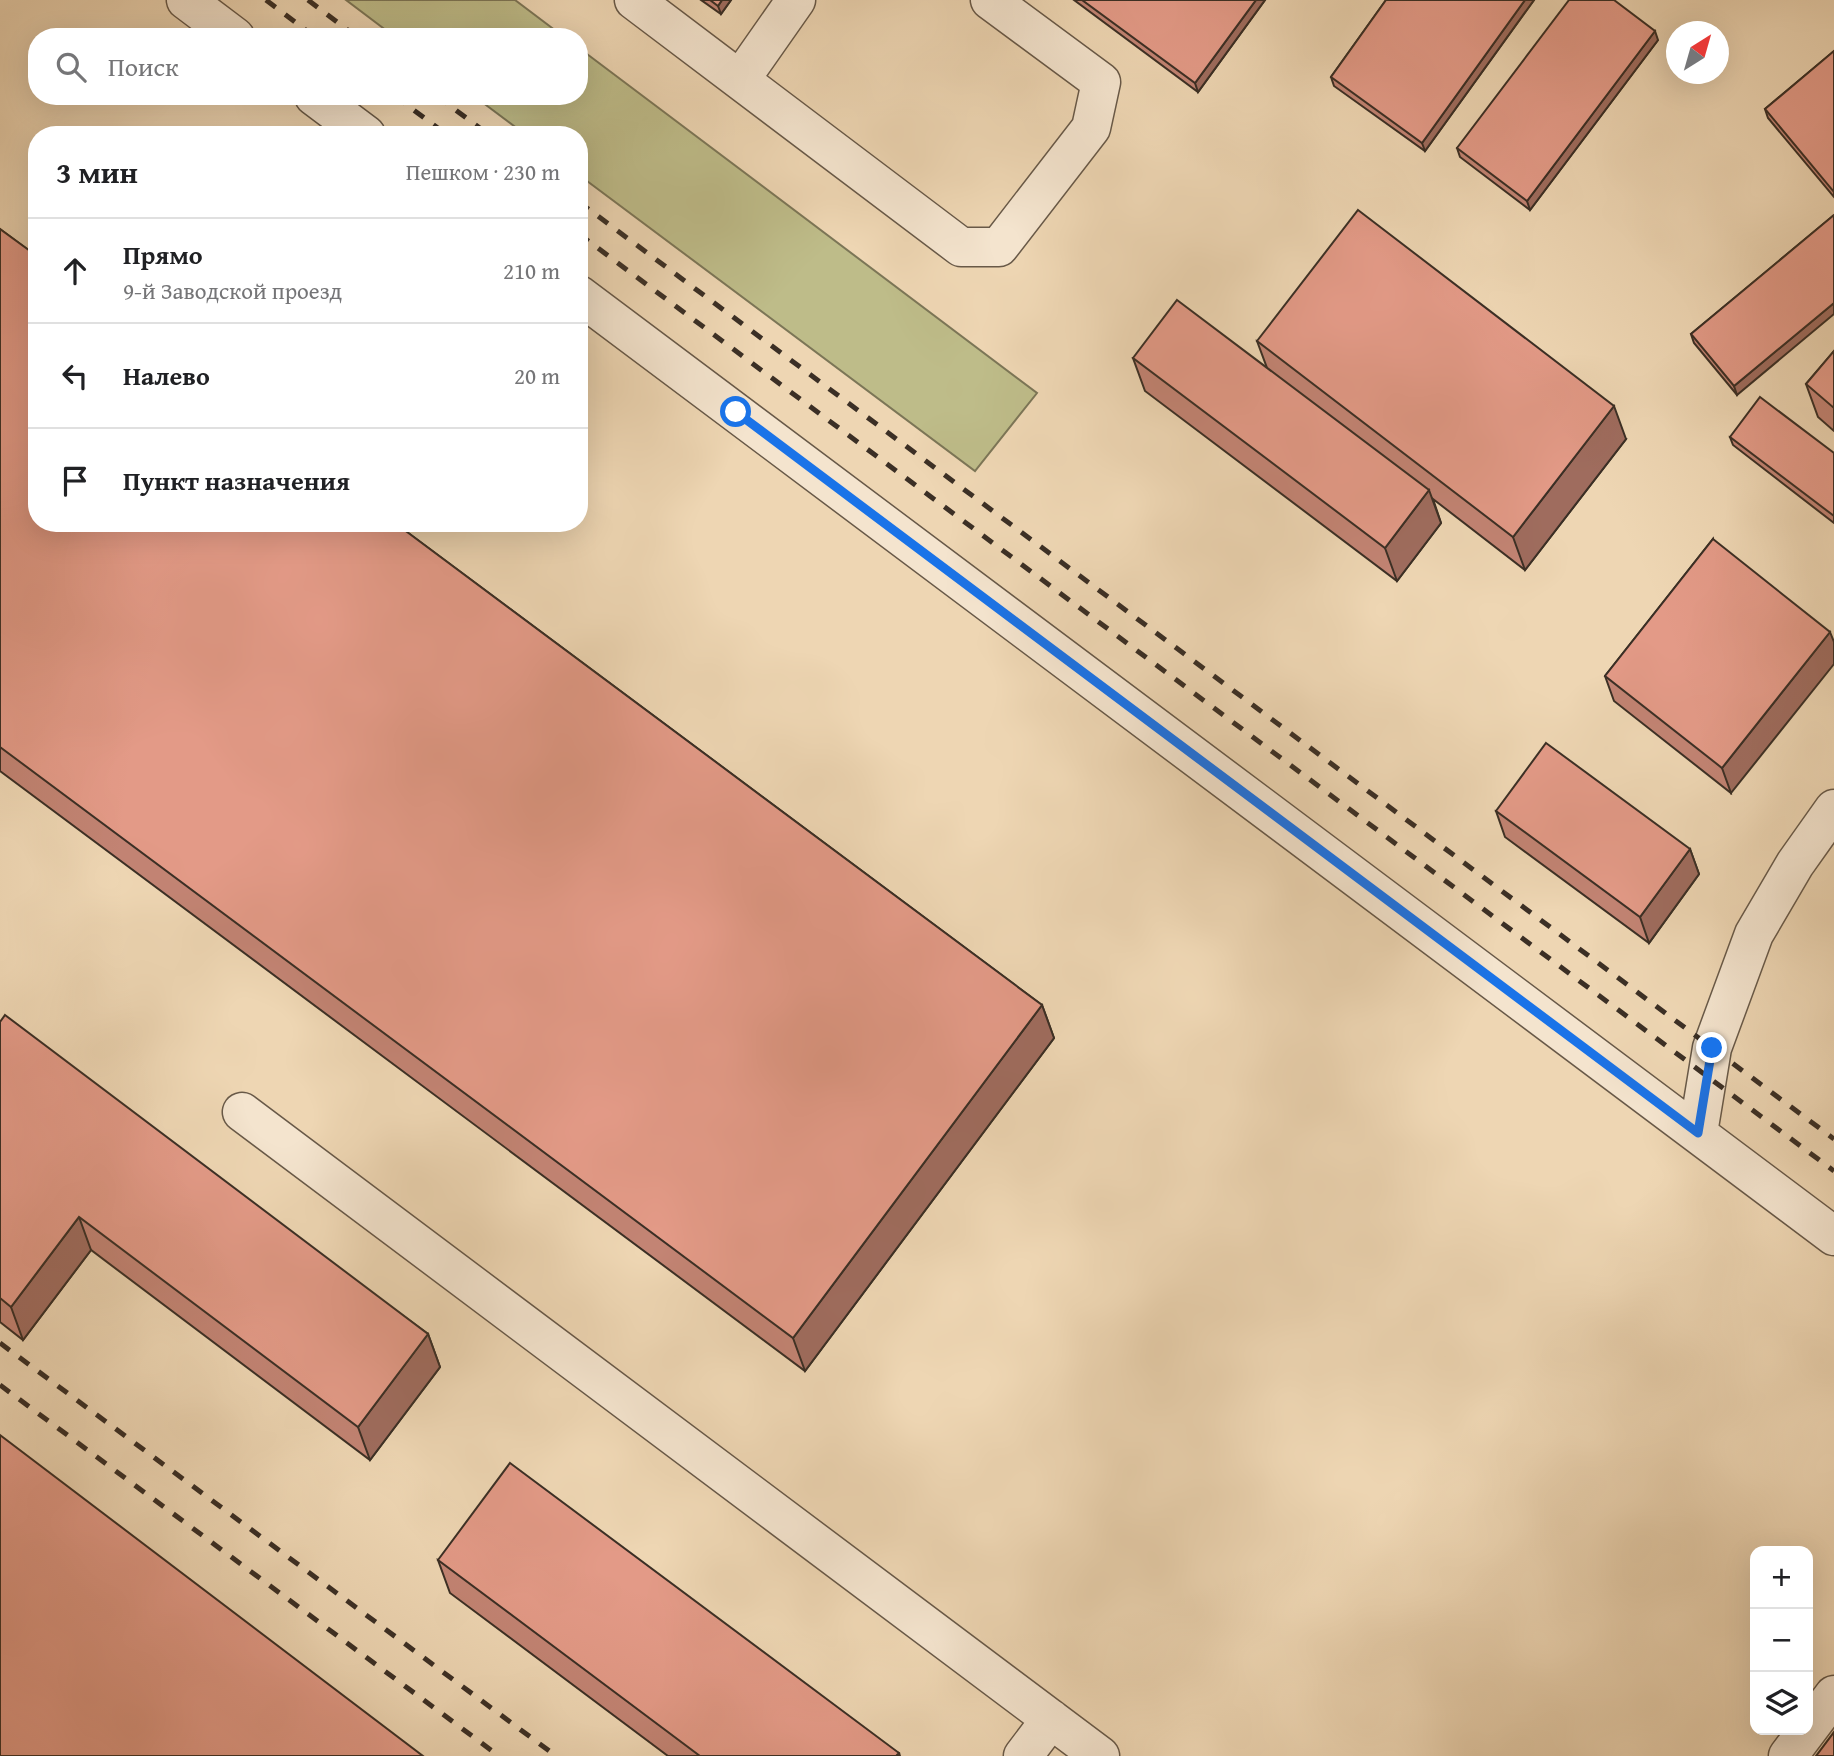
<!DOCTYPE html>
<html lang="ru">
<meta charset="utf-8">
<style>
:root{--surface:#fff;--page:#f6f6f6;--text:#202124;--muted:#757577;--line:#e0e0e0}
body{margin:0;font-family:"Gentium Book Plus",serif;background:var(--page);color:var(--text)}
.controls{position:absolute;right:21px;bottom:21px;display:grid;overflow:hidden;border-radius:14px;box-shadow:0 7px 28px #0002}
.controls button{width:63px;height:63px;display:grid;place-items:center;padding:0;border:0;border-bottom:2px solid var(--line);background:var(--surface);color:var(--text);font:35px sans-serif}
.compass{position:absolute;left:1666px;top:21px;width:63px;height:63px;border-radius:50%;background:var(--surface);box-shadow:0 7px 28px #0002;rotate:37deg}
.stop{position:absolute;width:21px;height:21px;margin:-16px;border:5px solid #1a73e8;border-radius:50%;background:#fff}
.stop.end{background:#1a73e8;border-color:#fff;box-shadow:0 2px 7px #0008}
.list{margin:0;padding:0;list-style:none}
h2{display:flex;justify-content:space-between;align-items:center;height:91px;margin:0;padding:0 28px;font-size:30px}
h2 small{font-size:23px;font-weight:400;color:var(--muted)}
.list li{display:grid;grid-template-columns:46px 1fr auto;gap:21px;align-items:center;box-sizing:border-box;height:105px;padding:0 28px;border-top:2px solid var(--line)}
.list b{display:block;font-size:26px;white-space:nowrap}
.list p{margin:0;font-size:23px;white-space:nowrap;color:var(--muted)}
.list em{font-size:23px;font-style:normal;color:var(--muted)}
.icon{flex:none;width:38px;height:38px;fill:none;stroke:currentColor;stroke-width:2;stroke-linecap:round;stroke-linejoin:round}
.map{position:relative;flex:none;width:1834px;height:1756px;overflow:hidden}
.search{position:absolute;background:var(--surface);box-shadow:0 7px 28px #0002;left:28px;top:28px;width:560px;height:77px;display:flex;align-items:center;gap:18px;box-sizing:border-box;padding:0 24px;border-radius:28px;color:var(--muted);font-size:26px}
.panel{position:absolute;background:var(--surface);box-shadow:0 7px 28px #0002;left:28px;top:126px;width:560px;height:406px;border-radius:28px}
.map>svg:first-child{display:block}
.green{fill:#bebc89;stroke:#7c7657;stroke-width:2}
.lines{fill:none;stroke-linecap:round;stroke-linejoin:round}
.minor-casing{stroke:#685948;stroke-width:41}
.minor{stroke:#f4e4ce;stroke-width:38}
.rail{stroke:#3b2f25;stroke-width:5;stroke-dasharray:12 12;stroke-linecap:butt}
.wall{fill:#c38474;stroke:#3b2f25;stroke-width:2}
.shaded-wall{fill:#9f6c5e;stroke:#3b2f25;stroke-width:2}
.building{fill:#e39a87;stroke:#3b2f25;stroke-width:2}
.route{stroke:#1a73e8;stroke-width:9}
</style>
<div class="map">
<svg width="1834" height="1756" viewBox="0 0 1834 1756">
<rect width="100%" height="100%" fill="#eed6b3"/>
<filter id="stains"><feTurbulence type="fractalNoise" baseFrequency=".00286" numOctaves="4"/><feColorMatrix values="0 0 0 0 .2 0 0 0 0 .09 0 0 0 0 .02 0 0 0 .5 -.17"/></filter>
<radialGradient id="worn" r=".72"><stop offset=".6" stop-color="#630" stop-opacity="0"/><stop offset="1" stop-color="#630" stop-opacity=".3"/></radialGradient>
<path class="green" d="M 346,0 L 515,0 L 564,37 L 395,37 Z
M 579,48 L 1037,393 L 975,471 L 579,175 L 579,135 L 526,135 L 474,96 L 579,96 Z"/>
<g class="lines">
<g class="minor-casing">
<path id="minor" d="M 186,0 L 235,37
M 634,0 L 961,247 L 999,247 L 1091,128 L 1101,82 L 990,0
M 740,80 L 796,0
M 314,96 L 366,135
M 579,295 L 1834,1236
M 242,1112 L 1100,1756
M 1698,1133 L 1712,1048 L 1754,934 L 1795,864 L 1834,809
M 1023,1756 L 1051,1719
M 1788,1756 L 1834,1695"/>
</g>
<use href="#minor" class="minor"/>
<path class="rail" d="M 266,0 L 315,37
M 308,0 L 357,37
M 395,96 L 447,135
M 437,96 L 489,135
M 579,202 L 1834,1139
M 579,234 L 1834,1171
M 0,1343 L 556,1756
M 0,1385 L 499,1756"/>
</g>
<path class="wall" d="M 701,0 L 731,0 L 721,14 Z
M 1074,0 L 1265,0 L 1198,92 Z
M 1386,0 L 1534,0 L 1425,151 L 1334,86 L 1331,77 Z
M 1658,40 L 1530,210 L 1460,157 L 1457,148 Z
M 1834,51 L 1834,197 L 1768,118 L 1765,109 Z
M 1834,215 L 1737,395 L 1694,343 L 1691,334 Z
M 0,229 L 1042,1005 L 1054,1038 L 805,1371 L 0,771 Z
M 1257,341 L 1626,439 L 1525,570 L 1433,499 L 1441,523 L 1397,581 L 1145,391 L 1133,358 L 1267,368 Z
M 1834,351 L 1834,431 L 1818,417 L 1806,384 Z
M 1730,437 L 1834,453 L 1834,523 L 1733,445 Z
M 1713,539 L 1731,793 L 1614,701 L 1605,676 Z
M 1496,811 L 1690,849 L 1699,874 L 1649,943 L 1505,837 Z
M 0,1022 L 428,1334 L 440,1367 L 370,1460 L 91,1250 L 23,1340 L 0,1322 Z
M 438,1560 L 899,1753 L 900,1756 L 668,1756 L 450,1593 Z"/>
<path class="shaded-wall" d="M 722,0 L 731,0 L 721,14 L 718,6 Z
M 1256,0 L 1265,0 L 1198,92 L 1195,83 Z
M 1525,0 L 1534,0 L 1425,151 L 1422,143 Z
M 1655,31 L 1658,40 L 1530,210 L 1527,201 Z
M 1834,303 L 1834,314 L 1737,395 L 1734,386 Z
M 1614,406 L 1626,439 L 1525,570 L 1513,537 Z
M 1429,490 L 1441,523 L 1397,581 L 1385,548 Z
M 1830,632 L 1834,642 L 1834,664 L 1731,793 L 1722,768 Z
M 1690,849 L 1699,874 L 1649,943 L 1640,917 Z
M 1042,1005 L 1054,1038 L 805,1371 L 793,1338 Z
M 79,1217 L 91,1250 L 23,1340 L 11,1307 Z
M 428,1334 L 440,1367 L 370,1460 L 358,1427 Z"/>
<path class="building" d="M 710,0 L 722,0 L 718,6 Z
M 1082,0 L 1256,0 L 1195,83 Z
M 1386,0 L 1525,0 L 1422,143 L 1331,77 Z
M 1569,0 L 1614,0 L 1655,31 L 1527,201 L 1457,148 Z
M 1834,51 L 1834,192 L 1765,109 Z
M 1358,210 L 1614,406 L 1513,537 L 1257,341 Z
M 1834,215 L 1834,303 L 1734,386 L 1691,334 Z
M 0,229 L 37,256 L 37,523 L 395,523 L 1042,1005 L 793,1338 L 0,747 Z
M 1177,300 L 1429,490 L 1385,548 L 1133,358 Z
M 1834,351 L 1834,408 L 1806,384 Z
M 1760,397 L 1834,453 L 1834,516 L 1730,437 Z
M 1713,539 L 1830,632 L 1722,768 L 1605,676 Z
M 1546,743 L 1690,849 L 1640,917 L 1496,811 Z
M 5,1015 L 428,1334 L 358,1427 L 79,1217 L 11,1307 L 0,1298 L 0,1022 Z
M 0,1435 L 423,1756 L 0,1756 Z
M 510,1463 L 899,1753 L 896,1756 L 700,1756 L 438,1560 Z
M 1834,1732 L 1834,1756 L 1816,1756 Z"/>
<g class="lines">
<path class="route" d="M 736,412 L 1698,1133 L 1712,1048"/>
</g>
<rect width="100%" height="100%" filter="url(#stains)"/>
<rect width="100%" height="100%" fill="url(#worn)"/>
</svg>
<div class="controls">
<button>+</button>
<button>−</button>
<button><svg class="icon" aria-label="layers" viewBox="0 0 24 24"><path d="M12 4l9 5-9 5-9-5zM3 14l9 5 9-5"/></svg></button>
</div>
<svg class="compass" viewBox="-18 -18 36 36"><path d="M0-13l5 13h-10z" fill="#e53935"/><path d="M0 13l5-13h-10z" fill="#757577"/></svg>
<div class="stop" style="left:736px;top:412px"></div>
<div class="stop end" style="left:1712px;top:1048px"></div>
<div class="search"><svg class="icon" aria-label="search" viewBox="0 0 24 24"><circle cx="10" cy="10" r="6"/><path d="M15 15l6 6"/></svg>Поиск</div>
<section class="panel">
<h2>3 мин<small>Пешком · 230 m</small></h2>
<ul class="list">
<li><svg class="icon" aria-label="ahead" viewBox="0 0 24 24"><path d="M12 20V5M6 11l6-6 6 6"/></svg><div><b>Прямо</b><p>9-й Заводской проезд</p></div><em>210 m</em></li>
<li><svg class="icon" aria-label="left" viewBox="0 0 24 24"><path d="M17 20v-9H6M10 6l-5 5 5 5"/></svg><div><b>Налево</b></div><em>20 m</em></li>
<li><svg class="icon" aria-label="arrive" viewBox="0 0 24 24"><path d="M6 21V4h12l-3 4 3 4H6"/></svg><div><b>Пункт назначения</b></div></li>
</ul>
</section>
</div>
